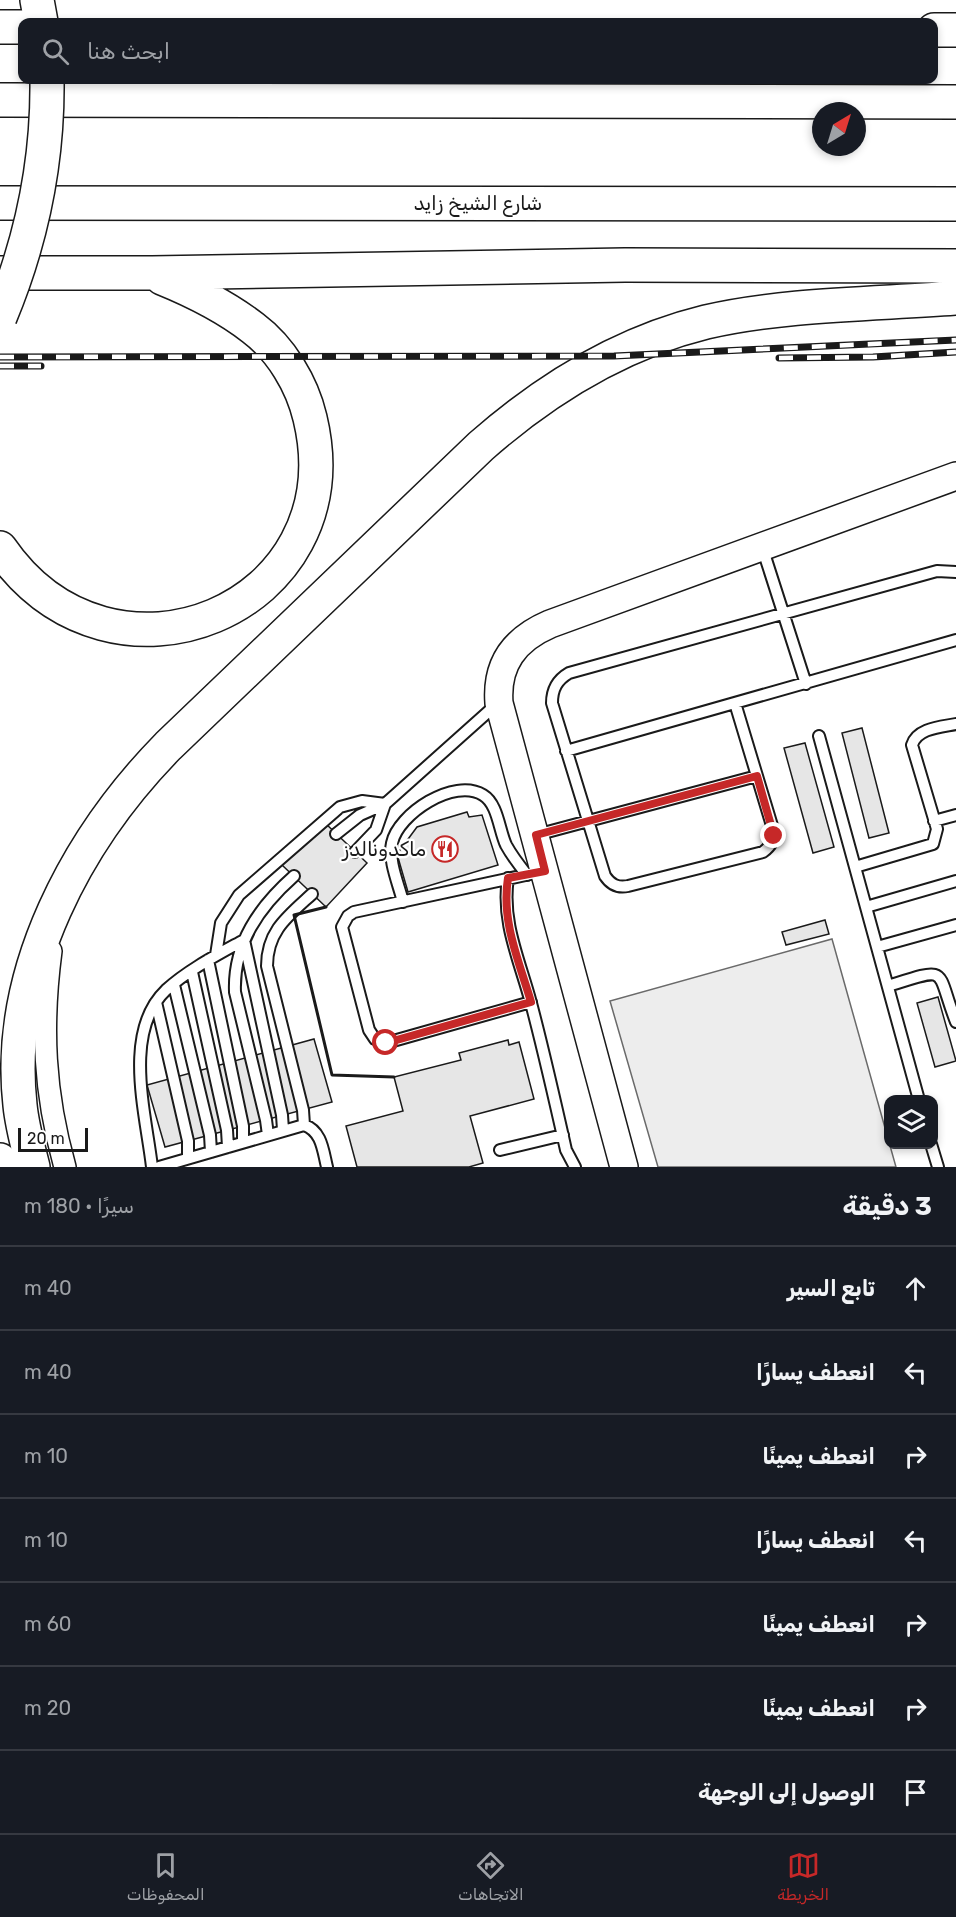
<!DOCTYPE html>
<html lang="ar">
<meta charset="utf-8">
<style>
:root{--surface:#171b24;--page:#20242c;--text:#f1f3f6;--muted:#9ea1a6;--line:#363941;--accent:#c62828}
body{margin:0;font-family:Rubik,"Noto Naskh Arabic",sans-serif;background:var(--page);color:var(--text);direction:rtl}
.controls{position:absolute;right:18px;bottom:18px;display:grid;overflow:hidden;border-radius:12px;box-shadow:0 3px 9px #0003}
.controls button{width:54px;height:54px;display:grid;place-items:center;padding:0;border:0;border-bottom:2px solid var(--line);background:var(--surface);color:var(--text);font:30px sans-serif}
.compass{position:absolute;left:812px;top:102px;width:54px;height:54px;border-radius:50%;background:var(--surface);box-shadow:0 3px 9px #0003;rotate:38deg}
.scale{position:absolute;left:18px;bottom:15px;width:70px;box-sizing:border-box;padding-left:6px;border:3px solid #1a1a1a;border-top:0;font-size:16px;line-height:21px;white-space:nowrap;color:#1a1a1a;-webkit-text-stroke:4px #fff;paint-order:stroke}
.stop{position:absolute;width:18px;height:18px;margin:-14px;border:4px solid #c62828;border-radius:50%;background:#fff}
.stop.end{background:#c62828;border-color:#fff;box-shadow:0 2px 6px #0008}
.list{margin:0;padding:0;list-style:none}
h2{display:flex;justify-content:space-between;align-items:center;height:78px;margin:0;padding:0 24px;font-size:26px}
h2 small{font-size:20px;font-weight:400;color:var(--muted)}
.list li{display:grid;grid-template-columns:39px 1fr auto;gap:18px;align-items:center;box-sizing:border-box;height:84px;padding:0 24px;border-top:2px solid var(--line)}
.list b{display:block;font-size:22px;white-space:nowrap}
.list em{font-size:20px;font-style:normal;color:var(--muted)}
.icon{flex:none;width:33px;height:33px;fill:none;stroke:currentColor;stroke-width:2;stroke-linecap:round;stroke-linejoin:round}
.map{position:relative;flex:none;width:956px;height:1167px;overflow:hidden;direction:ltr}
.search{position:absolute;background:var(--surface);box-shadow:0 3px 9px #0003;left:18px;right:18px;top:18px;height:66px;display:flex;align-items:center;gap:15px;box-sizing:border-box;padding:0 21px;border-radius:12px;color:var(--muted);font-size:22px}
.sheet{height:666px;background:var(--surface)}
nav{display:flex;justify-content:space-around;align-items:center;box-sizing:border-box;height:84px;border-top:2px solid var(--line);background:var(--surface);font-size:16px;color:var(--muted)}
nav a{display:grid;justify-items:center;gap:3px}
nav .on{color:var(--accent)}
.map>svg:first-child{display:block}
.green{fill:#ededed;stroke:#6a6a6a;stroke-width:1.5}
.building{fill:#e6e6e6;stroke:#1a1a1a;stroke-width:1.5}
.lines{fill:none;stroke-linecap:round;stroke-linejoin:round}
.service-casing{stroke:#1a1a1a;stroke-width:14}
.minor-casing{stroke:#1a1a1a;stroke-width:24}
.tertiary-casing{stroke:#1a1a1a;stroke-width:30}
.primary-casing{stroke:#1a1a1a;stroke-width:36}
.motorway-casing{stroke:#1a1a1a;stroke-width:36}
.service{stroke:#fff;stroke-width:10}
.minor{stroke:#fff;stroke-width:21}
.tertiary{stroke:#fff;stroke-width:27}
.primary{stroke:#fff;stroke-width:33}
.motorway{stroke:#fff;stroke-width:33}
.rail-casing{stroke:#1a1a1a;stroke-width:7}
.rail{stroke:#fff;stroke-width:4.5;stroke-dasharray:14;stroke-linecap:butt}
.primary-bridge-casing{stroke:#1a1a1a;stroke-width:36;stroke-linecap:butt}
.primary-bridge{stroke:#fff;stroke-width:33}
.wall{stroke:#1a1a1a;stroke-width:3}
.route{stroke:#c62828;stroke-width:8}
.labels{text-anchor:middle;stroke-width:4.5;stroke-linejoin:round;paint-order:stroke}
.street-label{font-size:20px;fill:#1a1a1a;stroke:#fff}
.poi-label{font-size:20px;fill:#1a1a1a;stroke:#fff;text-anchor:end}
</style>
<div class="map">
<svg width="956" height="1167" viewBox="0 0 956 1167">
<rect width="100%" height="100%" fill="#fff"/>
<path class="green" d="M 832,939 L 896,1167 L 658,1167 L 610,1001 Z"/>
<path class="building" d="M 862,728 L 889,833 L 869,838 L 842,733 Z
M 805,743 L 834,847 L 813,853 L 784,748 Z
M 467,812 L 469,817 L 482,815 L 498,865 L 408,892 L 397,854 L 417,827 Z
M 324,822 L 367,863 L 326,907 L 282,865 Z
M 825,920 L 829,934 L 786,945 L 782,932 Z
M 938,997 L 956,1061 L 935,1067 L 917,1003 Z
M 314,1039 L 332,1102 L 165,1147 L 147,1085 Z
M 508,1040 L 509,1045 L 519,1042 L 534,1099 L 470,1116 L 483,1163 L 469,1167 L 357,1167 L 346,1126 L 403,1111 L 394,1077 L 461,1060 L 459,1053 Z"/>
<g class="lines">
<g class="service-casing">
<path id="service" d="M 762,547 L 806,684
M 735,703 L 773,829 C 775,840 771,846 763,852 L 628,886 C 618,888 611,885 605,876 L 552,703 C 552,689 557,680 569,673 L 937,571 L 956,572
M 819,736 L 919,1100
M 566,751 L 956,640
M 934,821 L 956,815
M 336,834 L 360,815 L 385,804 L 498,703
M 536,835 L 757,776
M 355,852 L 376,830 L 385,804
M 855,867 L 933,844 L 937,829 L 912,745 C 917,728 941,727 956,724
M 508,878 C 501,922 520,961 531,1003 C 544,1052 555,1101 566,1150 L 575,1167
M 403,902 C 399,885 388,861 392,843 C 398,814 454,777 483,795 C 498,804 499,830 506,845 C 512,856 519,865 527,875
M 866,907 L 956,881
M 877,947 L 956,925
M 216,955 L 221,923 L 239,895 L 340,807 L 362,801 L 385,804
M 208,960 L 243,1126 L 243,1142
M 192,972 L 227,1130 L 228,1147
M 174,985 L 210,1135 L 211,1152
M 888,986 C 951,966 935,968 956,1022
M 156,1002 L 188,1141 L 188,1158
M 531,1002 L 386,1043 L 375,1039 L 369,1030 L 342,927 L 348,916 L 354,912 L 544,871
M 304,1125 L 303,1110 L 267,966 C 267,931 288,916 312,894
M 268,1135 L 266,1120 L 235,992 C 233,944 259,907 294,876
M 931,1144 L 938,1167
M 500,1150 L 563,1135
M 152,1167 C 146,1114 122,1032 166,990 C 188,970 217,955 244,940 L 282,1115 L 283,1130
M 159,1167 L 304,1125 C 322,1131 323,1151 327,1167"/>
</g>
<g class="minor-casing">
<path id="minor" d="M 51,951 C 41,1027 44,1093 65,1167"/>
</g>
<g class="tertiary-casing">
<path id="tertiary" d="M 624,1167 L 499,703 C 496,664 515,639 550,624 L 956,476"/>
</g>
<g class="primary-casing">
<path id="primary" d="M 37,0 L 41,22
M 0,1160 L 3,1167"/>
</g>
<g class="motorway-casing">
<path id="motorway" d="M 0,27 L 22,27
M 934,30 L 956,30
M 0,100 L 956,102
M 0,203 L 956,204
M 0,273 L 152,273 L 625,265 L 956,266
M 0,548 C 112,711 356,609 310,418 C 302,384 281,349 253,328 C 226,307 194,291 162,278
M 33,1167 C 28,1147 22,1126 20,1105 C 5,971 78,838 168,746 L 481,446 C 547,388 620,343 706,322 C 783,304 877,304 956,298"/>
</g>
<use href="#service" class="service"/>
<use href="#minor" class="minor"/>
<use href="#tertiary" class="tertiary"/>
<use href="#primary" class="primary"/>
<use href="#motorway" class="motorway"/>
<g class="rail-casing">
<path id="rail" d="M 0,357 L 614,356 L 956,340
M 779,358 L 873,357 L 956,352
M 0,366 L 41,366"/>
</g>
<use href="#rail" class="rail"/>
<g class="primary-bridge-casing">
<path id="primary-bridge" d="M 0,317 C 32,240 48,163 47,80"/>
</g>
<use href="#primary-bridge" class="primary-bridge"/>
<path class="wall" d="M 326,907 L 294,915 L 332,1075 L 394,1077"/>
</g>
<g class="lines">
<path class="route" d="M 386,1043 L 531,1002 C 519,961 501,922 508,878 L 545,871 L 536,835 L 757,776 L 774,836"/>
</g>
<defs>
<g id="restaurant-ring" transform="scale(1.35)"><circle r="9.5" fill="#fff" stroke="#c62828" stroke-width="1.5"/><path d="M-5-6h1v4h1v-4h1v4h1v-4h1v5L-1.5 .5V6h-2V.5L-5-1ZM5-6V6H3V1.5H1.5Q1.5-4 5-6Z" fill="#c62828"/></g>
</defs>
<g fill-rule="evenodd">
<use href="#restaurant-ring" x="445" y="849"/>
</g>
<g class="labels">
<g class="street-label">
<text x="478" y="210">شارع الشيخ زايد</text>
</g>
<g class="poi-label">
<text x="426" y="856">ماكدونالدز</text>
</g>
</g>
</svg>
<div class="controls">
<button><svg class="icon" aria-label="layers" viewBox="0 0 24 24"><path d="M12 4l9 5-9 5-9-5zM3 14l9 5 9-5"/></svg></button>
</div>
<svg class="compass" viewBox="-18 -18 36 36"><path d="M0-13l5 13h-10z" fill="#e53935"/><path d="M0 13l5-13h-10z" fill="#9ea1a6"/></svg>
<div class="scale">20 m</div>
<div class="stop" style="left:386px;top:1043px"></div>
<div class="stop end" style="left:774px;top:836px"></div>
<div class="search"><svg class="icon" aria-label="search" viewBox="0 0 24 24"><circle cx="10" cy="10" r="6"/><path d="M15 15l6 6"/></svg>ابحث هنا</div>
</div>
<section class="sheet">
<h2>3 دقيقة<small>سيرًا · 180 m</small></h2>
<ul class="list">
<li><svg class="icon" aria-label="ahead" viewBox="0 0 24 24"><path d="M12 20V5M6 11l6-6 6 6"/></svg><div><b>تابع السير</b></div><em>40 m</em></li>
<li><svg class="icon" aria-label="left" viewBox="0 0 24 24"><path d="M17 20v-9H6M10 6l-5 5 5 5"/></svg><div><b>انعطف يسارًا</b></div><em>40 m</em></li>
<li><svg class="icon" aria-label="right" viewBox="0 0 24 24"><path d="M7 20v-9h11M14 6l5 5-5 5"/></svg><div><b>انعطف يمينًا</b></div><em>10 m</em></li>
<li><svg class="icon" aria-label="left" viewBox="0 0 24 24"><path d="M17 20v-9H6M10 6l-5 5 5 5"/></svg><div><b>انعطف يسارًا</b></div><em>10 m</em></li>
<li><svg class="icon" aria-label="right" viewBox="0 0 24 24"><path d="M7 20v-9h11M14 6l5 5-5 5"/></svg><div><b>انعطف يمينًا</b></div><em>60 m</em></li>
<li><svg class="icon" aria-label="right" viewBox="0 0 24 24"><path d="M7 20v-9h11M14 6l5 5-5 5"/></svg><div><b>انعطف يمينًا</b></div><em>20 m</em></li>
<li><svg class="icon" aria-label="arrive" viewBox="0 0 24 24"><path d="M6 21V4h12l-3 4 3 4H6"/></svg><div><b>الوصول إلى الوجهة</b></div></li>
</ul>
</section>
<nav>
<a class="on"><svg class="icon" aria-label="map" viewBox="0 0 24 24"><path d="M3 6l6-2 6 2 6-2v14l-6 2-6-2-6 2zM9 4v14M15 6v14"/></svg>الخريطة</a>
<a><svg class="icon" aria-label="directions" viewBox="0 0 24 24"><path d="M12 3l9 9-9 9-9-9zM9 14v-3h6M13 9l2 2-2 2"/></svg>الاتجاهات</a>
<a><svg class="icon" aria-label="saved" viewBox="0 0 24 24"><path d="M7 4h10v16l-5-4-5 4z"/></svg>المحفوظات</a>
</nav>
